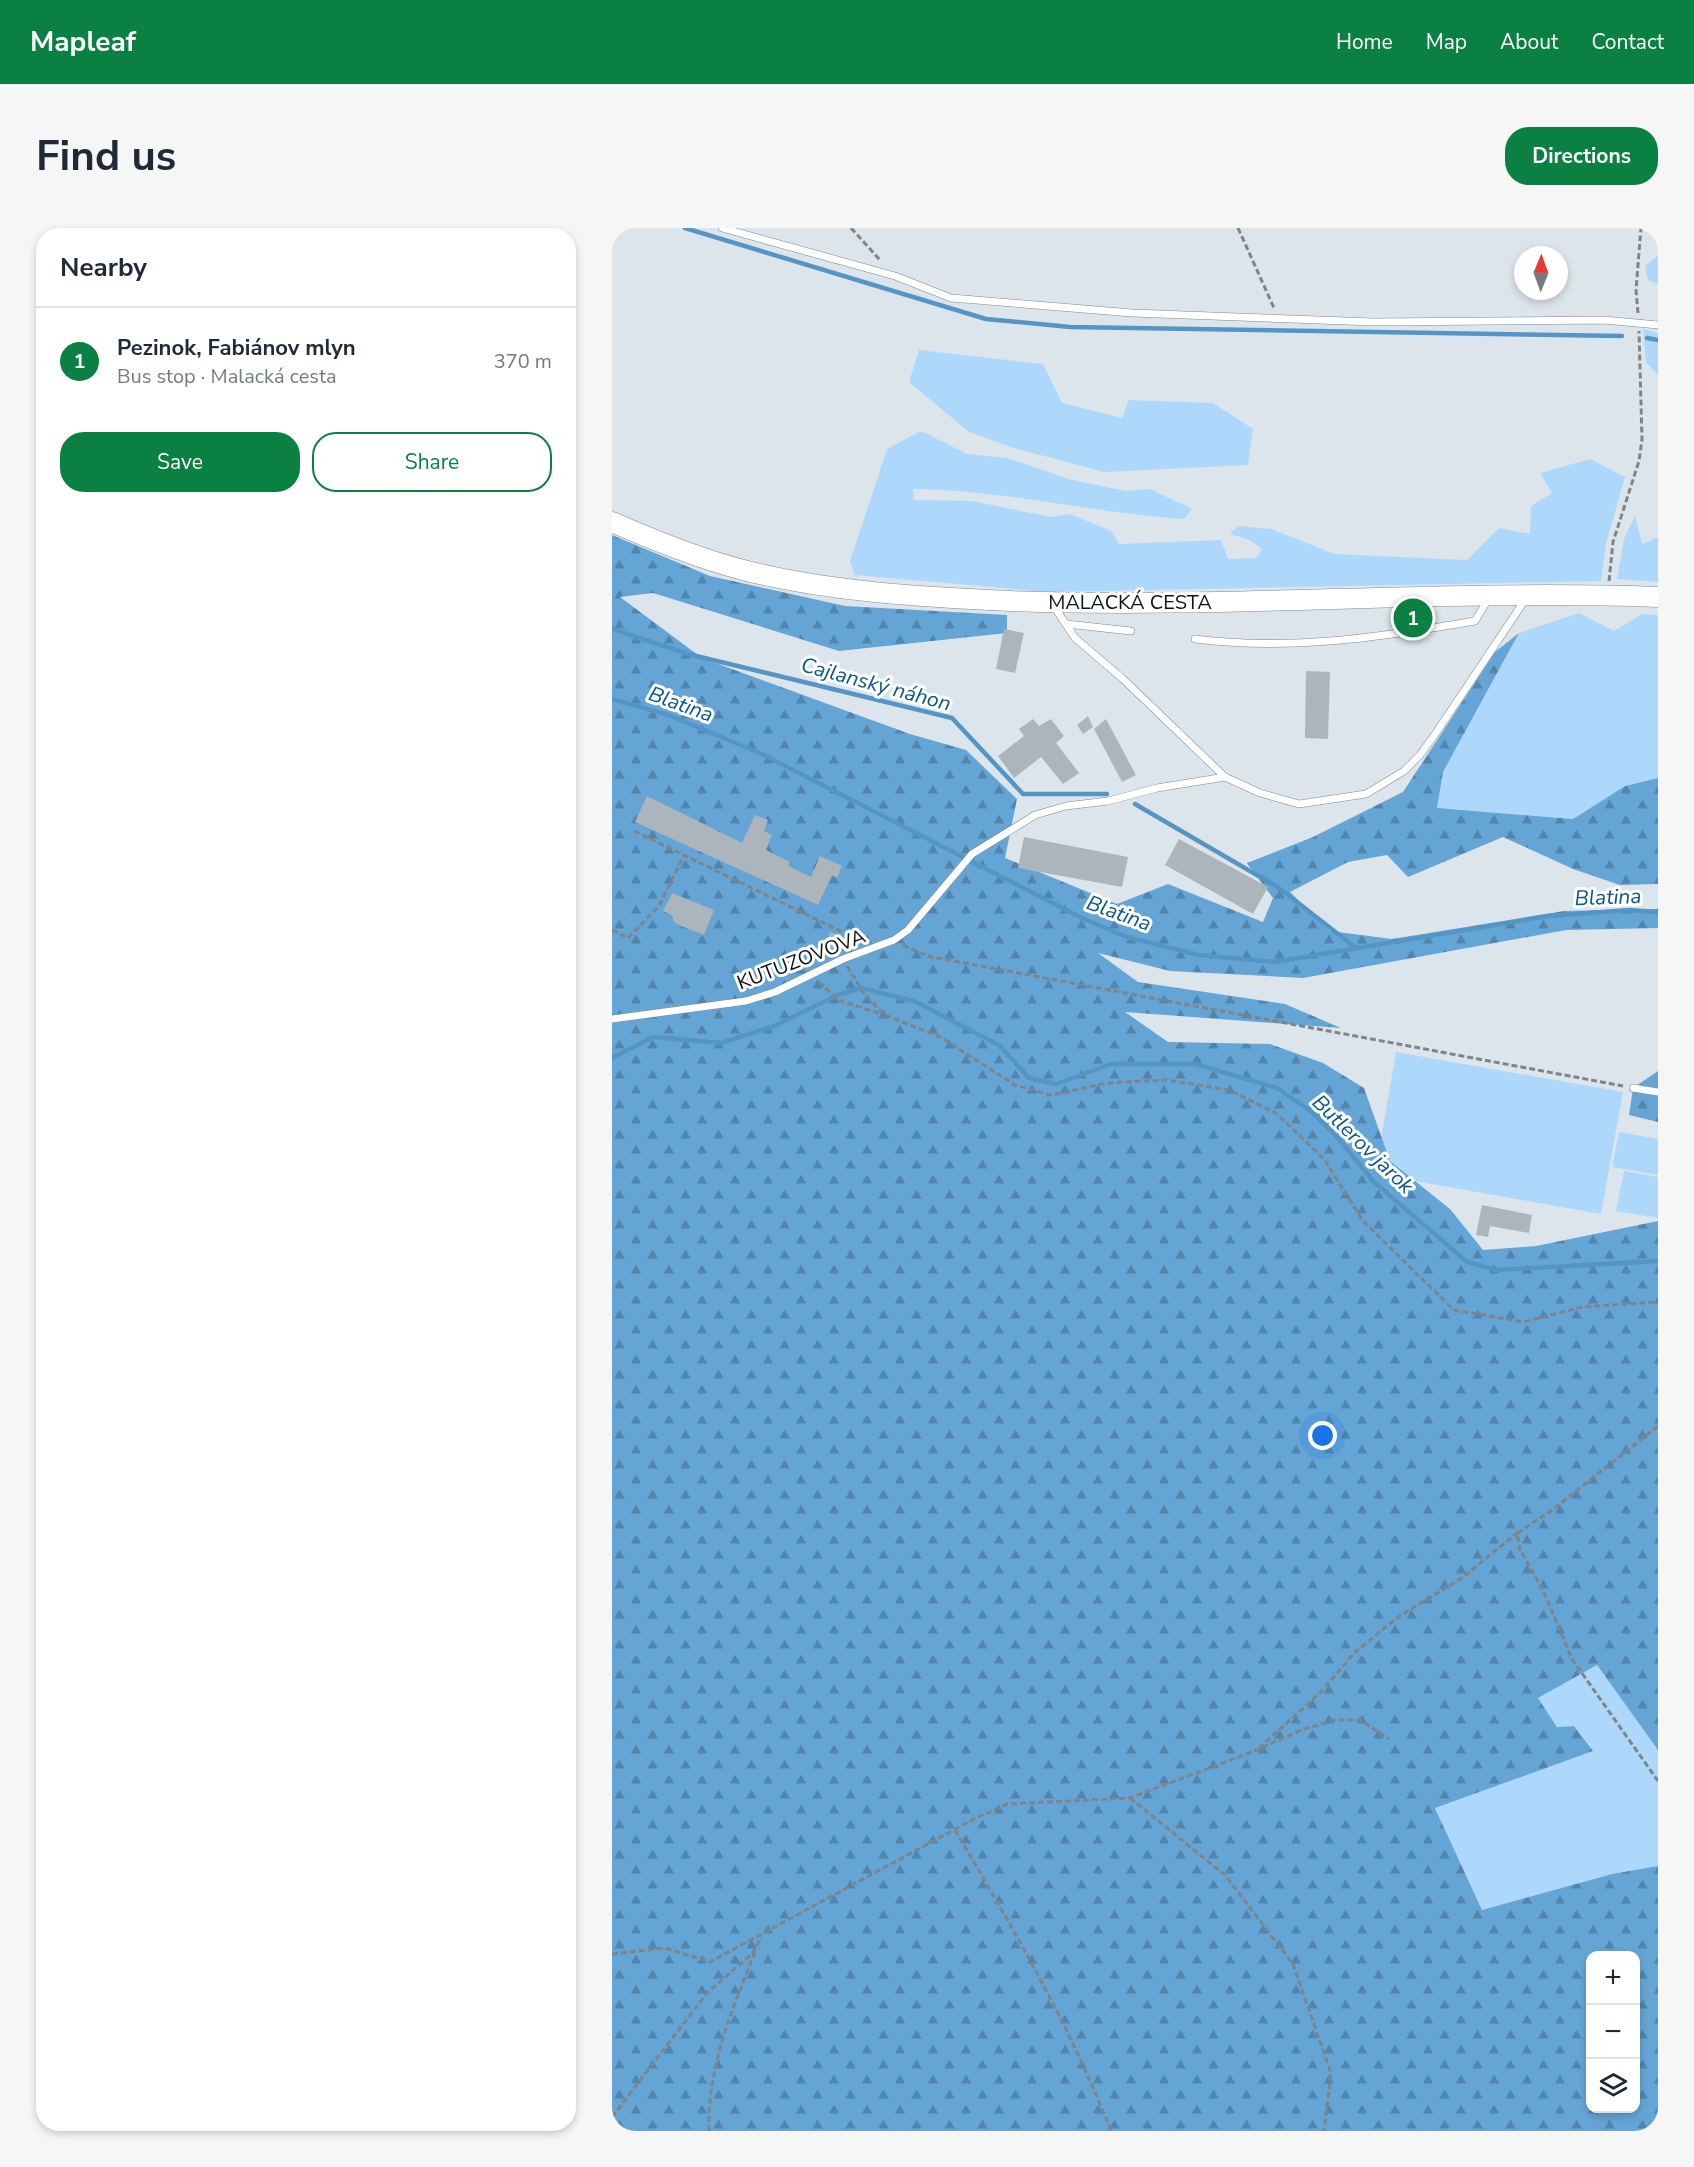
<!DOCTYPE html>
<meta charset="utf-8">
<style>
:root{--surface:#fff;--page:#f6f6f7;--text:#1f2937;--muted:#747a83;--line:#e0e1e3;--accent:#0b8043}
body{margin:0;font-family:"Nunito Sans",sans-serif;background:var(--page);color:var(--text)}
.controls{position:absolute;right:18px;bottom:18px;display:grid;overflow:hidden;border-radius:12px;box-shadow:0 3px 9px #0003}
.controls button{width:54px;height:54px;display:grid;place-items:center;padding:0;border:0;border-bottom:2px solid var(--line);background:var(--surface);color:var(--text);font:30px sans-serif}
.compass{position:absolute;left:902px;top:18px;width:54px;height:54px;border-radius:50%;background:var(--surface);box-shadow:0 3px 9px #0003;rotate:1deg}
.you{position:absolute;left:711px;top:1208px;width:21px;height:21px;margin:-15px;border:4px solid #fff;border-radius:50%;background:#1a73e8;box-shadow:0 0 0 9px #1a73e833}
.badge{display:grid;place-items:center;width:39px;height:39px;border-radius:50%;background:var(--accent);color:#fff;font-size:20px;font-weight:700}
.pin{position:absolute;translate:-50% -50%;border:3px solid #fff;box-shadow:0 2px 6px #0006}
.list{margin:0;padding:0;list-style:none}
h2{display:flex;justify-content:space-between;align-items:center;height:78px;margin:0;padding:0 24px;font-size:26px}
h2 small{font-size:20px;font-weight:400;color:var(--muted)}
.list li{display:grid;grid-template-columns:39px 1fr auto;gap:18px;align-items:center;box-sizing:border-box;height:108px;padding:0 24px;border-top:2px solid var(--line)}
.list b{display:block;font-size:22px;white-space:nowrap}
.list p{margin:0;font-size:20px;white-space:nowrap;color:var(--muted)}
.list em{font-size:20px;font-style:normal;color:var(--muted)}
.actions{display:flex;gap:12px;padding:18px 24px}
.actions a{flex:1;padding:14px 0;border:2px solid var(--accent);border-radius:24px;text-align:center;font-size:21px;color:var(--accent)}
.actions .main{background:var(--accent);color:#fff}
.icon{flex:none;width:33px;height:33px;fill:none;stroke:currentColor;stroke-width:2;stroke-linecap:round;stroke-linejoin:round}
.map{position:relative;flex:none;width:1046px;height:1903px;overflow:hidden;border-radius:24px}
header{display:flex;align-items:center;gap:36px;box-sizing:border-box;height:84px;padding:0 30px;background:var(--accent);color:#fff}
header strong{font-size:28px}
nav{display:flex;gap:33px;margin-inline-start:auto;font-size:21px}
.intro{display:flex;align-items:center;justify-content:space-between;box-sizing:border-box;height:144px;padding:0 36px}
h1{margin:0;font-size:42px}
.button{padding:15px 27px;border-radius:24px;background:var(--accent);color:#fff;font-size:21px;font-weight:700}
main{display:flex;gap:36px;padding:0 36px}
aside{flex:1;background:var(--surface);border-radius:24px;box-shadow:0 3px 9px #0003}
.map>svg:first-child{display:block}
.grass{fill:#add8fb}
.forest{fill:url(#forest-firs);fill-rule:evenodd}
.lines{fill:none;stroke-linecap:round;stroke-linejoin:round}
.stream{stroke:#5595c5;stroke-width:4.5}
.building{fill:#adb5bc}
.service-casing{stroke:#7f868d;stroke-width:8}
.secondary-casing{stroke:#7f868d;stroke-width:21}
.path{stroke:#7e8489;stroke-width:3;stroke-dasharray:6 3;stroke-linecap:butt}
.service{stroke:#fff;stroke-width:7}
.secondary{stroke:#fff;stroke-width:20}
.labels{text-anchor:middle;stroke-width:6;stroke-linejoin:round;paint-order:stroke}
.street-label{font-size:20px;fill:#0f1215;stroke:#fff}
.water-label{font-size:21px;font-style:italic;fill:#075785;stroke:#fff}
</style>
<header>
<strong>Mapleaf</strong>
<nav><a>Home</a><a>Map</a><a>About</a><a>Contact</a></nav>
</header>
<div class="intro"><h1>Find us</h1><a class="button">Directions</a></div>
<main>
<aside>
<h2>Nearby<small></small></h2>
<ul class="list">
<li><span class="badge">1</span><div><b>Pezinok, Fabiánov mlyn</b><p>Bus stop · Malacká cesta</p></div><em>370 m</em></li>
</ul>
<div class="actions"><a class="main">Save</a><a>Share</a></div>
</aside>
<div class="map">
<svg width="1046" height="1903" viewBox="0 0 1046 1903">
<defs>
<pattern id="forest-firs" width="22" height="20" patternUnits="userSpaceOnUse" patternTransform="scale(1.5)"><rect width="22" height="20" fill="#65a5d6"/><path d="M5 1l3.5 6h-7zM16 11l3.5 6h-7z" fill="#5285ac"/></pattern>
</defs>
<rect width="100%" height="100%" fill="#dde5ec"/>
<path class="grass" d="M 1046,28 L 1046,56 L 1036,52 L 1033,38 Z
M 1031,101 L 1046,105 L 1046,147 L 1034,134 Z
M 307,122 L 431,136 L 450,175 L 510,190 L 517,172 L 601,175 L 641,201 L 636,237 L 492,244 L 402,220 L 357,204 L 297,154 Z
M 309,203 L 355,226 L 395,230 L 460,252 L 514,263 L 538,261 L 580,281 L 572,291 C 481,285 393,262 301,261 L 302,272 L 360,273 L 439,289 L 458,286 L 499,303 L 507,316 L 609,312 L 616,331 L 644,330 L 650,321 L 638,312 L 618,306 L 626,298 L 659,301 L 723,326 L 855,332 L 887,300 L 918,306 L 919,278 L 940,265 L 928,245 L 978,231 L 1013,249 L 994,316 L 989,353 L 436,364 L 242,347 L 238,333 L 275,221 Z
M 1023,287 L 1030,316 L 1046,309 L 1046,354 L 1005,351 L 1012,311 Z
M 967,385 L 1002,403 L 1030,386 L 1046,387 L 1046,550 L 1013,558 L 961,591 L 825,580 L 831,544 L 907,405 Z
M 784,824 L 1011,864 L 989,986 L 763,946 Z
M 1007,904 L 1046,911 L 1046,947 L 1000,939 Z
M 1012,943 L 1046,949 L 1046,990 L 1004,983 Z
M 985,1437 L 1046,1522 L 1046,1638 L 1000,1646 L 870,1682 L 823,1579 L 981,1523 L 962,1498 L 945,1499 L 926,1470 Z"/>
<path class="forest" d="M 0,307 L 98,348 L 233,378 L 395,387 L 395,405 L 227,423 L 41,365 L 8,369 L 90,430 L 298,506 L 354,522 L 405,571 L 393,630 L 505,676 L 556,656 L 651,694 L 661,670 L 635,635 L 701,609 L 791,564 L 883,424 L 907,405 L 831,544 L 825,580 L 961,591 L 1013,558 L 1046,550 L 1046,656 L 1008,657 L 961,641 L 891,609 L 796,649 L 775,627 L 736,634 L 678,664 L 718,703 L 780,711 L 952,683 L 1046,681 L 1046,700 L 954,702 L 691,750 L 558,743 L 486,725 L 526,754 L 673,776 L 729,800 L 513,784 L 556,814 L 658,816 L 711,835 L 752,860 L 778,933 L 838,981 L 871,1022 L 924,1018 L 1046,993 L 1046,1522 L 985,1437 L 926,1470 L 945,1499 L 962,1498 L 981,1523 L 823,1580 L 870,1682 L 1000,1646 L 1046,1638 L 1046,1903 L 0,1903 ZM 978,1728 L 1023,1728 L 1023,1880 L 978,1880 Z
M 1046,843 L 1046,894 L 1017,887 L 1021,860 Z"/>
<g class="lines">
<path class="stream" d="M 73,0 L 374,91 L 458,99 L 1010,108
M 1035,110 L 1046,112
M 0,401 L 76,426 L 340,490 L 411,566 L 495,566
M 0,471 L 59,488 L 150,526 L 470,690 L 515,709 L 587,727 L 663,734 L 936,688 L 1017,682 L 1046,684
M 523,576 L 667,660 L 744,720
M 0,830 L 41,809 L 109,815 L 162,798 L 226,767 L 249,760 L 302,773 L 387,817 L 417,850 L 444,856 L 499,836 L 583,836 L 665,860 L 700,884 L 726,910 L 761,953 L 855,1034 L 884,1042 L 1046,1033"/>
</g>
<path class="building" d="M 392,401 L 412,405 L 403,445 L 384,441 Z
M 694,443 L 718,444 L 716,511 L 693,510 Z
M 476,488 L 481,499 L 471,506 L 465,497 Z
M 421,491 L 427,498 L 439,491 L 452,508 L 444,515 L 467,545 L 451,556 L 429,529 L 402,550 L 386,528 L 412,508 L 407,501 Z
M 494,491 L 524,547 L 510,554 L 482,501 Z
M 35,568 L 130,615 L 143,587 L 156,592 L 152,603 L 160,607 L 154,622 L 178,634 L 176,638 L 199,649 L 208,628 L 230,638 L 225,650 L 220,647 L 206,677 L 23,594 Z
M 412,609 L 516,629 L 510,659 L 406,640 Z
M 567,611 L 656,659 L 641,686 L 553,637 Z
M 60,665 L 102,682 L 92,707 L 69,698 L 62,694 L 60,687 L 51,683 Z
M 218,704 L 228,708 L 223,721 L 213,717 Z
M 870,977 L 920,987 L 917,1005 L 878,998 L 876,1009 L 864,1007 Z"/>
<g class="lines">
<g class="service-casing">
<path id="service" d="M 110,0 L 283,48 L 339,70 L 520,85 L 761,94 L 992,92 L 1046,97
M 441,377 L 463,410 L 511,451 L 613,549 L 648,565 L 687,576 L 754,566 L 792,543 L 808,527 L 824,505 L 913,372
M 454,396 L 519,403
M 583,411 C 678,423 770,409 863,393 L 877,370
M 0,791 L 134,773 L 163,764 L 231,731 L 282,712 L 296,702 L 360,626 L 423,587 L 454,578 L 496,573 L 545,560 L 613,549
M 1021,860 L 1046,864"/>
</g>
<g class="secondary-casing">
<path id="secondary" d="M 0,294 C 44,313 88,331 135,343 C 220,364 311,369 398,373 C 614,381 830,361 1046,369"/>
</g>
<path class="path" d="M 239,0 L 268,32
M 626,0 L 662,80
M 1026,85 L 1024,62 L 1029,0
M 997,353 L 1001,314 L 1027,233 L 1030,211 L 1027,103
M 22,603 L 249,713
M 0,702 L 16,710 L 47,678 L 72,627
M 291,717 L 315,728 L 1011,858
M 235,738 L 251,764 L 271,786 L 328,809 L 403,857 L 439,867 L 495,855 L 555,852 L 617,862 L 664,885 L 712,931 L 751,993 L 842,1082 L 911,1094 L 970,1079 L 1046,1074
M 207,754 L 226,772 L 269,786
M 1046,1198 L 939,1283 L 905,1305 L 908,1322 L 931,1362 L 960,1431 L 1046,1553
M 647,1520 L 709,1464 L 742,1425 L 786,1389 L 850,1350 L 905,1305
M 518,1570 L 613,1647 L 681,1736 L 719,1845 L 712,1903
M 343,1602 C 401,1700 457,1796 499,1903
M 0,1726 L 53,1720 L 98,1734 L 362,1591 L 395,1576 L 518,1570 L 645,1522 L 689,1502 L 723,1492 L 748,1492 L 777,1511
M 0,1889 L 95,1765 L 141,1725 L 149,1709
M 97,1903 C 95,1840 120,1782 143,1724"/>
<use href="#service" class="service"/>
<use href="#secondary" class="secondary"/>
</g>
<g class="labels">
<g class="street-label">
<text x="518" y="381">MALACKÁ CESTA</text>
<text transform="translate(189 731) rotate(-21)" y="7">KUTUZOVOVA</text>
</g>
<g class="water-label">
<text transform="translate(264 456) rotate(15)" y="7">Cajlanský náhon</text>
<text transform="translate(69 476) rotate(20)" y="7">Blatina</text>
<text transform="translate(996 669) rotate(-2)" y="7">Blatina</text>
<text transform="translate(507 685) rotate(20)" y="7">Blatina</text>
<text transform="translate(751 916) rotate(44)" y="7">Butlerov jarok</text>
</g>
</g>
</svg>
<div class="controls">
<button>+</button>
<button>−</button>
<button><svg class="icon" aria-label="layers" viewBox="0 0 24 24"><path d="M12 4l9 5-9 5-9-5zM3 14l9 5 9-5"/></svg></button>
</div>
<svg class="compass" viewBox="-18 -18 36 36"><path d="M0-13l5 13h-10z" fill="#e53935"/><path d="M0 13l5-13h-10z" fill="#747a83"/></svg>
<div class="you"></div>
<div class="pin badge" style="left:801px;top:390px">1</div>
</div>
</main>
